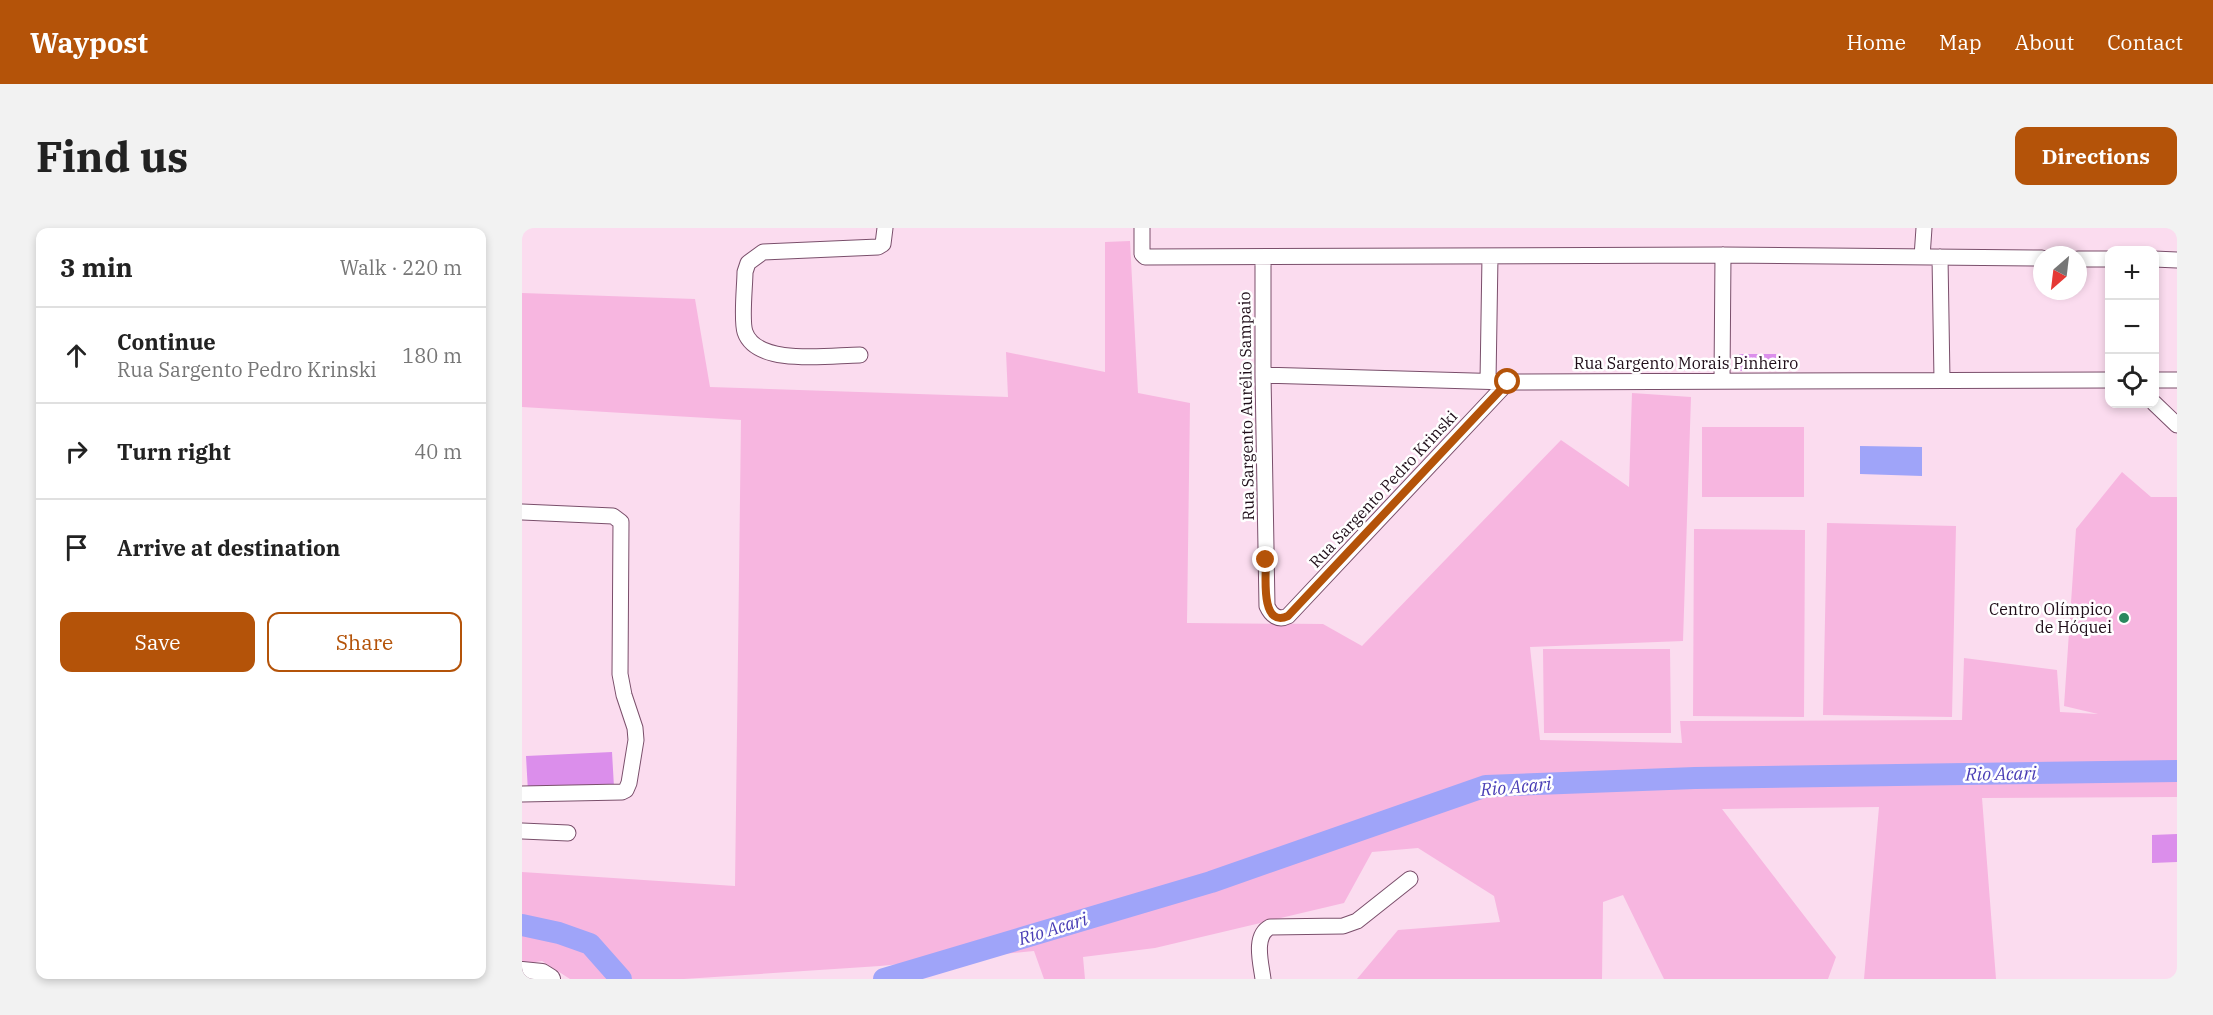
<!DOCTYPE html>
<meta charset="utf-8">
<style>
:root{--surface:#fff;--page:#f2f2f2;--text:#222;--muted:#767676;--line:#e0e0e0;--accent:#b45309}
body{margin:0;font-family:"IBM Plex Serif",serif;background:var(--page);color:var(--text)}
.controls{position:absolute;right:18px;top:18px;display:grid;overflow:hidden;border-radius:12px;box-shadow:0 3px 9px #0003}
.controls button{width:54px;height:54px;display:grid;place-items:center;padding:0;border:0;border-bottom:2px solid var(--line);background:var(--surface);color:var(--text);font:30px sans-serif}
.compass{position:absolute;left:1511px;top:18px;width:54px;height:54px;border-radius:50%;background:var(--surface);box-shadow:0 3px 9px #0003;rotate:208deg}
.stop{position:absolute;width:18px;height:18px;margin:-14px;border:4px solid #b45309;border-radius:50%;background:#fff}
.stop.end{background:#b45309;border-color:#fff;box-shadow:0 2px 6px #0008}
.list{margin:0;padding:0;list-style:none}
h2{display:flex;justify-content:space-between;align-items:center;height:78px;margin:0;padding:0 24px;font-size:26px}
h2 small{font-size:20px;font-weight:400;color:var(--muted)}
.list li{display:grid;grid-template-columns:39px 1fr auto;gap:18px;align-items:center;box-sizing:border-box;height:96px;padding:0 24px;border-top:2px solid var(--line)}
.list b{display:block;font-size:22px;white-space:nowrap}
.list p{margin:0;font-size:20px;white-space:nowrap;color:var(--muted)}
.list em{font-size:20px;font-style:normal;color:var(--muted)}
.actions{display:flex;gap:12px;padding:18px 24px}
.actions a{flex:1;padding:14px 0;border:2px solid var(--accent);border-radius:12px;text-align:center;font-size:21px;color:var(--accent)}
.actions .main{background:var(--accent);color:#fff}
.icon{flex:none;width:33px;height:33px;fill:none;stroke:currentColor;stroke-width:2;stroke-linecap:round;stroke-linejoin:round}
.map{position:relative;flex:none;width:1655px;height:751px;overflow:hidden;border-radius:12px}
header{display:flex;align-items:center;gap:36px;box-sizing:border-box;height:84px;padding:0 30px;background:var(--accent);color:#fff}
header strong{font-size:28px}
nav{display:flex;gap:33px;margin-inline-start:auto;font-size:21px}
.intro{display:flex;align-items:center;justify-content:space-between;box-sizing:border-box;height:144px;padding:0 36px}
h1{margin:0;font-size:42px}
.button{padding:15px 27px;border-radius:12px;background:var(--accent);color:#fff;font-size:21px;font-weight:700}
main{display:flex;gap:36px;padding:0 36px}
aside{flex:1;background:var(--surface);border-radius:12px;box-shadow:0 3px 9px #0003}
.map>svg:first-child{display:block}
.green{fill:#f7b6e0}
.water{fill:#9fa4f9}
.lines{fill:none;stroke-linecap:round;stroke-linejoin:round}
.river{stroke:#9fa4f9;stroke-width:22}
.building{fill:#db8eeb}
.minor-casing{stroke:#7a4f6b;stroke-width:17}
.major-casing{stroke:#7a4f6b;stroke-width:22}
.minor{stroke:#fff;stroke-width:15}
.major{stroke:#fff;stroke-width:20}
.route{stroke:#b45309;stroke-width:8}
.poi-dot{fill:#2a885f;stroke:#fff;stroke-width:2}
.labels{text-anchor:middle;stroke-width:5;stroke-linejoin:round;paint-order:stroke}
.street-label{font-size:16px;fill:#1f0e19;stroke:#fff}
.poi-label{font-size:16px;fill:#1f0e19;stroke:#fff;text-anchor:end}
.water-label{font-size:18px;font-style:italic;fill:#493db5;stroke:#fff}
</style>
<header>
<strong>Waypost</strong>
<nav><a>Home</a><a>Map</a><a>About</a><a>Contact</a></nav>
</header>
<div class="intro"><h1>Find us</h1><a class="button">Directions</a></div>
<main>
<aside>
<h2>3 min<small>Walk · 220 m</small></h2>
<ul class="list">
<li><svg class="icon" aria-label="ahead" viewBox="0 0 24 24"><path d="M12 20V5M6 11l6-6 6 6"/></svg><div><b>Continue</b><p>Rua Sargento Pedro Krinski</p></div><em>180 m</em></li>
<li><svg class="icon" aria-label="right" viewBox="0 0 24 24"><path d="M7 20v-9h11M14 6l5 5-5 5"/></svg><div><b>Turn right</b></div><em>40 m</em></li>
<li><svg class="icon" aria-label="arrive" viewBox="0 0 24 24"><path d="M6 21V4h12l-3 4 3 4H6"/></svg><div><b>Arrive at destination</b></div></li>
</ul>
<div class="actions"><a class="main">Save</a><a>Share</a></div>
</aside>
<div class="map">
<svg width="1655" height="751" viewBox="0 0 1655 751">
<rect width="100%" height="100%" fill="#fbdcef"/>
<path class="green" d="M 608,13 L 616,165 L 668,175 L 665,395 L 801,396 L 840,418 L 1039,212 L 1107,259 L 1110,165 L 1169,169 L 1161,413 L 1008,419 L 1018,512 L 1160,515 L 1158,493 L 1440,492 L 1442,430 L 1535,442 L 1538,484 L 1576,486 L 1542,478 L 1554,301 L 1600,244 L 1629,269 L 1655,269 L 1655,569 L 1460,570 L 1474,751 L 1342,751 L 1357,579 L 1200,581 L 1314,729 L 1306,751 L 1142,751 L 1101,667 L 1081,674 L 1080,751 L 835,751 L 876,702 L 978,694 L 972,668 L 896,620 L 850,624 L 822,675 L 633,720 L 561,729 L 563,751 L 522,751 L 512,723 L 358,738 L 162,751 L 48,751 L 20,733 L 0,736 L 0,644 L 213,658 L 219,192 L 0,179 L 0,65 L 173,71 L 188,159 L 486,169 L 484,124 L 583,144 L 583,14 Z
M 1180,199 L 1282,199 L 1282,269 L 1180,269 Z
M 1305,295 L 1434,298 L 1430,489 L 1301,487 Z
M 1172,301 L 1283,302 L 1282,489 L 1171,488 Z
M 1021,421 L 1148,421 L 1149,505 L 1022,505 Z"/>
<path class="water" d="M 1338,218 L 1400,219 L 1400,248 L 1338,246 Z"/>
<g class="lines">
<path class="river" d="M 0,697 L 37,705 L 68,716 L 99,751
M 362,751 L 689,654 L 964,558 L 1173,550 L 1655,543"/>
</g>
<path class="building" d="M 1217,126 L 1254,126 L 1254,143 L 1217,143 Z
M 90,524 L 92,559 L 6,564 L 4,528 Z
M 1655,606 L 1655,634 L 1630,635 L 1630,607 Z"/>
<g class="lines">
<g class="minor-casing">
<path id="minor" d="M 620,0 L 620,26 L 623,29 L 1201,27 L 1520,30
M 741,29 L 741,147 L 745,378 C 749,387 756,393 766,388 L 986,154
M 1400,29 L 1402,0
M 1418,29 L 1420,152
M 1556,31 L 1588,31
M 1632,31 L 1655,32
M 338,127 C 309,127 235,139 223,104 C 219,92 223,57 223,44 L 226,35 L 241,24 L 356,19 L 361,16 L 363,0
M 741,147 L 986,154 L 1588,152
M 1200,152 L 1201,27
M 1632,152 L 1655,152
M 966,153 L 968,28
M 1632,175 L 1655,197
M 0,284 L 91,288 L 99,294 L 98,446 L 102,467 L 113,500 L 114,512 L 107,555 L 104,562 L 100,564 L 0,566
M 0,603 L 46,605
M 741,751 C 739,735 731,708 748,699 L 821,698 L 835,693 L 888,651"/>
</g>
<g class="major-casing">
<path id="major" d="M 0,744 L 20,746 L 28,751"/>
</g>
<use href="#minor" class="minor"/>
<use href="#major" class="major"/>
</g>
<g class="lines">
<path class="route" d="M 744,332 C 744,346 738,401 766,388 L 986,154"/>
</g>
<circle class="poi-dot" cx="1602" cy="390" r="6"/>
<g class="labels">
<g class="street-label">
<text x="1164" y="141">Rua Sargento Morais Pinheiro</text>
<text transform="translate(724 178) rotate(-91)" y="6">Rua Sargento Aurélio Sampaio</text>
<text transform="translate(861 261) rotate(-47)" y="6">Rua Sargento Pedro Krinski</text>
</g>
<g class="poi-label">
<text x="1590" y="387">Centro Olímpico<tspan x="1590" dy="18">de Hóquei</tspan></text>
</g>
<g class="water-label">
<text transform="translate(1479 546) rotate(-1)" y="6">Rio Acari</text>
<text transform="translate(994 559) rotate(-5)" y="6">Rio Acari</text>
<text transform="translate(531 701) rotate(-17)" y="6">Rio Acari</text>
</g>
</g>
</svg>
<div class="controls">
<button>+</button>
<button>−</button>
<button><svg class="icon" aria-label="locate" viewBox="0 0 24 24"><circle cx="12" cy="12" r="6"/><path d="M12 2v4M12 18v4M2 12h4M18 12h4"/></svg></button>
</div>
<svg class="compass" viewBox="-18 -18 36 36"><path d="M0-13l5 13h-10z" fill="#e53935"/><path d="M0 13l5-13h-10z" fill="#767676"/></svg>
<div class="stop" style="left:986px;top:154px"></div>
<div class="stop end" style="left:744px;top:332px"></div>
</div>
</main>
